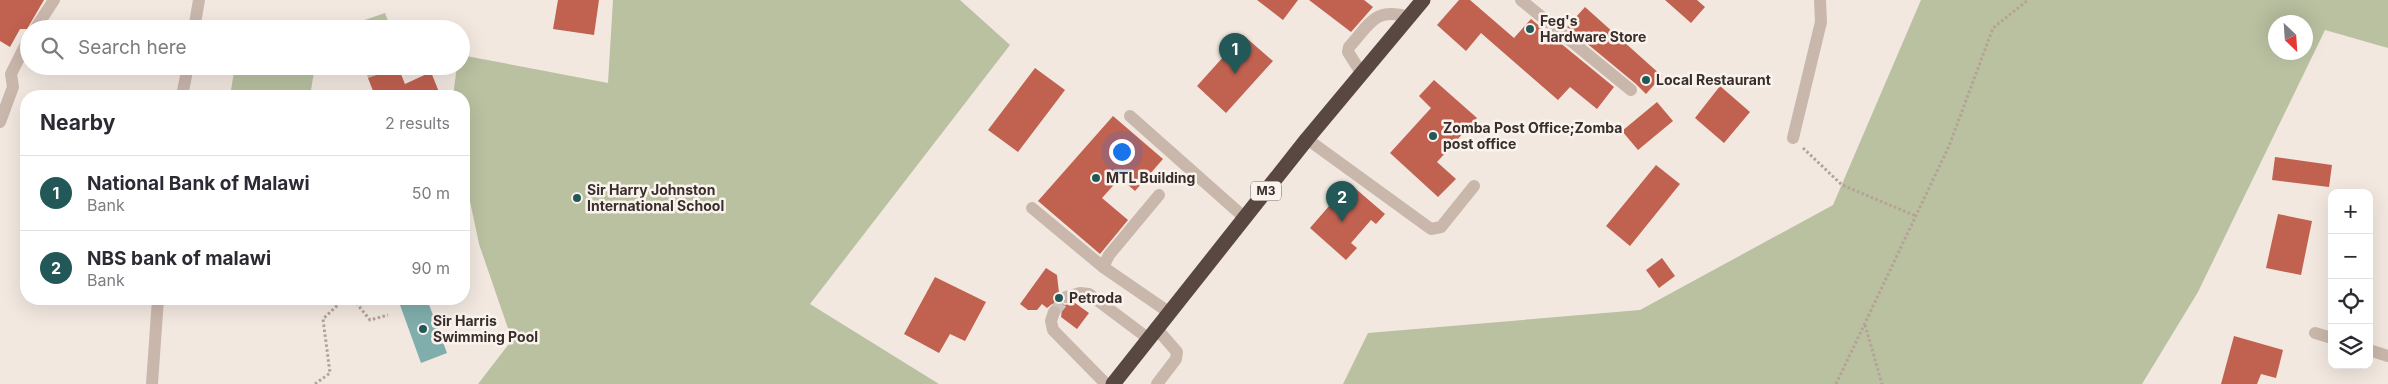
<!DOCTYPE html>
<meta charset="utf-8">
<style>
:root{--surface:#fff;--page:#f7f7f7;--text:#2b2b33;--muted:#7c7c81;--line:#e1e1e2;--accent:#225958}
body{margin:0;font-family:Inter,sans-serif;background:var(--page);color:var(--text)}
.controls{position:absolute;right:15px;bottom:15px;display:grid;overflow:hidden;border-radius:10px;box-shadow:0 5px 20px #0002}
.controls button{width:45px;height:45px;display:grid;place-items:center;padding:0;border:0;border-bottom:1px solid var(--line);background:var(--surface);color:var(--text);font:25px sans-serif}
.compass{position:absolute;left:2268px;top:15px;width:45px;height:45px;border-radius:50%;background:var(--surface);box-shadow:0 5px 20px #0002;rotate:155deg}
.you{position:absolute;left:1121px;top:151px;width:18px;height:18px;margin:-12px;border:4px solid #fff;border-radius:50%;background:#1a73e8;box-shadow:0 0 0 8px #1a73e833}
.badge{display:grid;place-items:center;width:32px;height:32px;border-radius:50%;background:var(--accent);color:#fff;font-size:16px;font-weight:700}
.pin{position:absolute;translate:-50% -41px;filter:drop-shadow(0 1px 2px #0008)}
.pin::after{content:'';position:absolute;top:26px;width:18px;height:15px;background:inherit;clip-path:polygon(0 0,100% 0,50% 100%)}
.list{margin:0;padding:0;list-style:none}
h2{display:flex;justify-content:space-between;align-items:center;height:65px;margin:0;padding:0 20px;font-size:21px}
h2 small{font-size:16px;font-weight:400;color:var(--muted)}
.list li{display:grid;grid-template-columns:32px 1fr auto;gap:15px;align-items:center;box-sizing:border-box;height:75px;padding:0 20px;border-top:1px solid var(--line)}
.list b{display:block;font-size:19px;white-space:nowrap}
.list p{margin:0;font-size:16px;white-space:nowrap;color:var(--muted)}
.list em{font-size:16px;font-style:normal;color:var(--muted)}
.icon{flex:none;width:28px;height:28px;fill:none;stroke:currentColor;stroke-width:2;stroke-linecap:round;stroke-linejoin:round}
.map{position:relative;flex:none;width:2388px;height:384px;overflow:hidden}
.search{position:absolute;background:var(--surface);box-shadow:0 5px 20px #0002;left:20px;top:20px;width:450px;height:55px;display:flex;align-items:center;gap:12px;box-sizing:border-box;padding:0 18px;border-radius:28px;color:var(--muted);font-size:19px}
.panel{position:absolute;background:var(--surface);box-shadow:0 5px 20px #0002;left:20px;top:90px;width:450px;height:215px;border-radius:20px}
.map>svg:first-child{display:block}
.green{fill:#b9c1a1;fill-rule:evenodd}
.water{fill:#80aeac}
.building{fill:#c16150}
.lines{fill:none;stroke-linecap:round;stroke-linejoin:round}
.minor-tunnel{stroke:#cdc3bc;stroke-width:12;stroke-dasharray:12 6;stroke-linecap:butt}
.path{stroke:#b6a197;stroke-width:3;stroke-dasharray:2.5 2.5;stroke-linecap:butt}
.minor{stroke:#cab7ac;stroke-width:12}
.highway{stroke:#594842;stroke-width:15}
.poi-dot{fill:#225958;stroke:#faf3ed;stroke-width:2}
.labels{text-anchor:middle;stroke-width:5;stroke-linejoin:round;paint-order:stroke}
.shield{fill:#faf3ed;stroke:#736965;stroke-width:1}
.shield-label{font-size:12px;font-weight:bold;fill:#392e2b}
.poi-label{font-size:14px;font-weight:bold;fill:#392e2b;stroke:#faf3ed;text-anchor:start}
</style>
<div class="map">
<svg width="2388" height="384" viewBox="0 0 2388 384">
<rect width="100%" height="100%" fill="#f2e8e0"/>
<path class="green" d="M 613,0 L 960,0 L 1010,45 L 810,304 L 939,384 L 478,384 L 512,340 L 479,244 L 464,173 L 464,96 L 453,96 L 457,66 L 461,66 L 461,55 L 608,83 Z
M 1921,0 L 2388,0 L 2388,48 L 2325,30 L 2198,292 L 2142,384 L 1343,384 L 1368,333 L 1640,310 L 1833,205 ZM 2276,22 L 2306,22 L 2306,52 L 2276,52 Z
M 385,13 L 391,29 L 351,29 L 350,25 Z
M 235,66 L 315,66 L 310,96 L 230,96 Z
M 364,66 L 399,66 L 368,78 Z"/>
<path class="water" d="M 417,299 L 427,299 L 447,353 L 421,363 L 400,305 Z"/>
<path class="building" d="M 0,0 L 44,0 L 27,29 L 20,29 L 10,47 L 0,41 Z
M 558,0 L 599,0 L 594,35 L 553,29 Z
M 1257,0 L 1298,0 L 1283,20 Z
M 1309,0 L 1364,0 L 1373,7 L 1351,32 Z
M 1459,0 L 1470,0 L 1514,38 L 1531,19 L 1614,87 L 1597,109 L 1570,87 L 1558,100 L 1481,33 L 1466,51 L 1437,25 Z
M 1665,0 L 1697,0 L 1705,7 L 1691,23 Z
M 1585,7 L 1662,76 L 1646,94 L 1636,84 L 1567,27 Z
M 1243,35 L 1273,61 L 1226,113 L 1197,86 Z
M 398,67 L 405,84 L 431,72 L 439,92 L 429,96 L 375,96 L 368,78 Z
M 1035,68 L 1065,90 L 1018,152 L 988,130 Z
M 1434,80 L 1477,118 L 1437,162 L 1456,179 L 1438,197 L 1390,153 L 1431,108 L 1419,96 Z
M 1720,86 L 1750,112 L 1724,143 L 1695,118 Z
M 1657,102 L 1673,121 L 1638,150 L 1622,131 Z
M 1113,116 L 1163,159 L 1135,191 L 1120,178 L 1102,198 L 1128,220 L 1100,254 L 1038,201 Z
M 2275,157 L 2332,165 L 2329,187 L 2272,180 Z
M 1656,165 L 1680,184 L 1630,246 L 1606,226 Z
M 1349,183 L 1385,214 L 1376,224 L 1371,220 L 1351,243 L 1357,248 L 1346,260 L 1310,228 Z
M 2278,214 L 2312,221 L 2301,275 L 2266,268 Z
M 1662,258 L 1675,276 L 1659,288 L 1646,270 Z
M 1046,268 L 1057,275 L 1060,302 L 1065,305 L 1075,303 L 1089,313 L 1077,329 L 1061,317 L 1062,310 L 1057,304 L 1052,304 L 1047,308 L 1042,304 L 1037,310 L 1028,310 L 1020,304 Z
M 935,277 L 986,302 L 965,341 L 950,334 L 939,353 L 904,334 Z
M 2234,336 L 2283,350 L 2276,378 L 2261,374 L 2257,384 L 2221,384 Z"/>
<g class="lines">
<path class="minor-tunnel" d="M 1054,312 L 1066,297"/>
<path class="path" d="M 1803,148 L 1842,185 L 1916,216
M 353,299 L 370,320 L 388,315
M 1865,325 L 1882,384
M 315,384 L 330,373 L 323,319 L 344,299
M 1836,384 L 1949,146 L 1993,28 L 2028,0"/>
<path class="minor" d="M 1521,0 L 1631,90
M 35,29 L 54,0
M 194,29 L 199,0
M 1362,74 L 1348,52 L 1349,47 C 1371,23 1374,7 1409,17
M 182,96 L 188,66
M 1130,116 L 1245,218
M 0,122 L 13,87 L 11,74 L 29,38
M 1793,138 L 1821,22 L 1820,0
M 1307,139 L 1431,229 L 1441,227 L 1474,186
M 1032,208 L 1103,267 L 1170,313
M 1103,267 L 1109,255 L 1159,195
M 1066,297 L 1080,293 L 1089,294 L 1149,339
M 1054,312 L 1051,321 L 1053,330 L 1106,384
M 1157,329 L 1177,352 L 1176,359 L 1157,384
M 2315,333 L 2332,338
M 2369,350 L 2388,356
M 152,384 L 158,299"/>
<path class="highway" d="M 1113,384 L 1307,139 L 1423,0"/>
</g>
<g class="poi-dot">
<circle cx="1530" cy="29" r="5"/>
<circle cx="1646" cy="80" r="5"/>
<circle cx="1433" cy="136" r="5"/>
<circle cx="1096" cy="178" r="5"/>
<circle cx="577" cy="198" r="5"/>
<circle cx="1059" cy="298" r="5"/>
<circle cx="423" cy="329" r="5"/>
</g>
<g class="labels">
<rect class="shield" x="1251" y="181.5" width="30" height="19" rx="4"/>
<g class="shield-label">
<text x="1266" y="195">M3</text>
</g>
<g class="poi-label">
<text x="1540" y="26">Feg's<tspan x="1540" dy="16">Hardware Store</tspan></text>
<text x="1656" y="85">Local Restaurant</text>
<text x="1443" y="133">Zomba Post Office;Zomba<tspan x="1443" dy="16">post office</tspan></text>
<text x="1106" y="183">MTL Building</text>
<text x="587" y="195">Sir Harry Johnston<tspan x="587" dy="16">International School</tspan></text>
<text x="1069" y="303">Petroda</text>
<text x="433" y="326">Sir Harris<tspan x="433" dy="16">Swimming Pool</tspan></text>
</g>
</g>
</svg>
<div class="controls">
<button>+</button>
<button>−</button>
<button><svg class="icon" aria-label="locate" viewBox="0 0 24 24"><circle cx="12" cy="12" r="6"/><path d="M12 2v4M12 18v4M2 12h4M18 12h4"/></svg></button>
<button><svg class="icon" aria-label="layers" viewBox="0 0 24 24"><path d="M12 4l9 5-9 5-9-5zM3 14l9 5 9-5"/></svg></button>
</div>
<svg class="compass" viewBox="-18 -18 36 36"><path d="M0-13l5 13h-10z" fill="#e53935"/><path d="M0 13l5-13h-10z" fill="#7c7c81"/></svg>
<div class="you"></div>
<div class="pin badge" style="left:1235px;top:74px">1</div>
<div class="pin badge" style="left:1342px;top:222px">2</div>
<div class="search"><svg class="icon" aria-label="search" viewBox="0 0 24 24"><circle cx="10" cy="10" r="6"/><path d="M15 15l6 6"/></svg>Search here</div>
<section class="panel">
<h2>Nearby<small>2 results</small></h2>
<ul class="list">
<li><span class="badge">1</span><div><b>National Bank of Malawi</b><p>Bank</p></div><em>50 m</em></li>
<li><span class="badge">2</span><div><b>NBS bank of malawi</b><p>Bank</p></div><em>90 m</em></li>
</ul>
</section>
</div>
